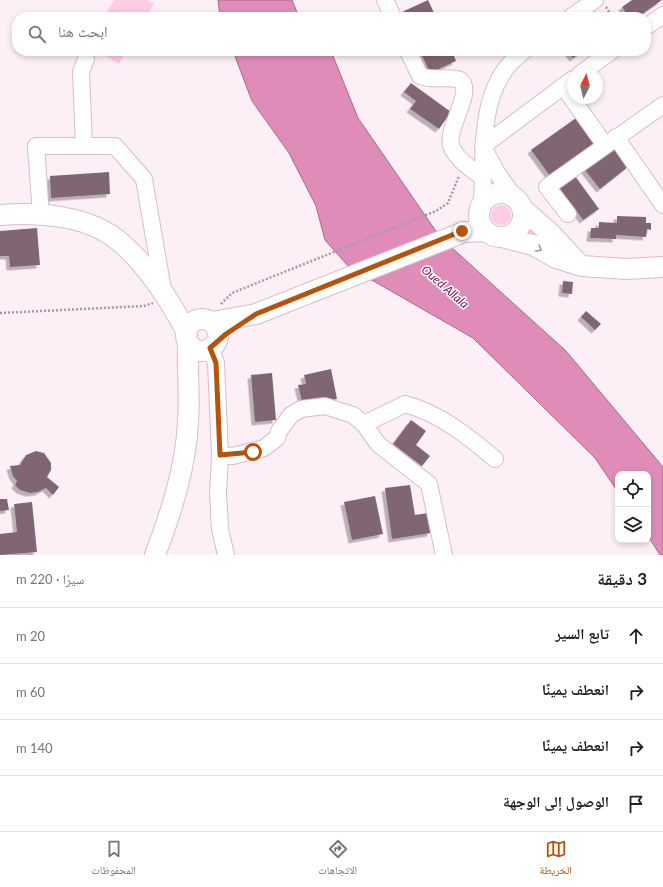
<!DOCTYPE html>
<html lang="ar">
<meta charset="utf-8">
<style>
:root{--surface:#fff;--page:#f6f6f6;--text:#202124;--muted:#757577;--line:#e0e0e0;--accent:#b45309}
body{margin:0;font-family:Lato,"Noto Naskh Arabic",sans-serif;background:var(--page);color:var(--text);direction:rtl}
.controls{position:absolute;right:12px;bottom:12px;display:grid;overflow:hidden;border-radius:8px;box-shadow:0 2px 6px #0003}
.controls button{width:36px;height:36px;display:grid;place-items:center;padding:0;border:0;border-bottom:1px solid var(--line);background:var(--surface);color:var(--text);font:20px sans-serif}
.compass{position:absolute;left:567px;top:68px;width:36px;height:36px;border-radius:50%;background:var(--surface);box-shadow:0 2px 6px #0003;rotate:7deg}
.stop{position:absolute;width:12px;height:12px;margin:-9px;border:3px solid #b45309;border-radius:50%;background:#fff}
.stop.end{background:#b45309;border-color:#fff;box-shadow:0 1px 4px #0008}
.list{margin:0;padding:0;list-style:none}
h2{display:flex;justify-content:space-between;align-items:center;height:52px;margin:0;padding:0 16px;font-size:17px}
h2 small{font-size:13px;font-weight:400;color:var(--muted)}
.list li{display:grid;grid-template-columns:26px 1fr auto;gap:12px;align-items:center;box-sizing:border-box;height:56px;padding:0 16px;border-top:1px solid var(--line)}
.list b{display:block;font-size:15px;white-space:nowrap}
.list em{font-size:13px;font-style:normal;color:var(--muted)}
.icon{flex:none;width:22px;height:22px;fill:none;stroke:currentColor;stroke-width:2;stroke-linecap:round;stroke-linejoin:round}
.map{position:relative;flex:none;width:663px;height:555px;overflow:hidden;direction:ltr}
.search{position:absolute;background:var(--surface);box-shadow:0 2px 6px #0003;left:12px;right:12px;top:12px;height:44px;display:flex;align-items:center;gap:10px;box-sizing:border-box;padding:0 14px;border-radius:16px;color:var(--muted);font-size:15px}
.sheet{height:276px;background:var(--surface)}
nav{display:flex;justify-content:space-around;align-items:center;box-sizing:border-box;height:56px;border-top:1px solid var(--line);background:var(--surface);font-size:11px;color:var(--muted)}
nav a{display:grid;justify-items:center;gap:2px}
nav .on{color:var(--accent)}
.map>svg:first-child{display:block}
.green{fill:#ffcbe5}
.water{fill:#df8db8;stroke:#a76a8a}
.building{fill:#806572;filter:url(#shadow)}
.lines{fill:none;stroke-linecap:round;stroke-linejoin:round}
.minor-casing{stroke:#dabbca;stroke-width:18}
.major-casing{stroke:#dabbca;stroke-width:22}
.path{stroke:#a69aa0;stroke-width:2.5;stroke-dasharray:2 2;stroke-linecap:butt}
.minor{stroke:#fff;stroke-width:16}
.major{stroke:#fff;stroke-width:20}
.oneway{stroke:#9c979a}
.route{stroke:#b45309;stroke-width:5}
.labels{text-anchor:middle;stroke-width:3;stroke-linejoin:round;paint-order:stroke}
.water-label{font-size:12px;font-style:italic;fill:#72124f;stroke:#fff}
</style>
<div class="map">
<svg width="663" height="555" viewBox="0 0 663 555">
<defs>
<filter id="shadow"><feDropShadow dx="-3.5" dy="3.5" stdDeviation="0" flood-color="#0004"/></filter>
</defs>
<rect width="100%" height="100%" fill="#fceff5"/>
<path class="green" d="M 114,0 L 147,0 L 154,4 L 146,17 L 104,17 Z
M 97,51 L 126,51 L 119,64 Z
M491 215a10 10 0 1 1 20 0a10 10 0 1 1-20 0Z
M 528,222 L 567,257 L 520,234 Z"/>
<path class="water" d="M 218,0 L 292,0 L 299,17 L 220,17 Z
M 233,51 L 331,51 L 358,118 L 440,237 L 566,351 L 663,467 L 663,555 L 660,555 L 648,536 L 648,474 L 618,474 L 618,492 L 595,458 L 473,338 L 349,267 L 325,240 L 316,206 L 289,153 L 252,101 Z"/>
<path class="building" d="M 428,0 L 436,17 L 404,17 L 402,12 Z
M 632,0 L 662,0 L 638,17 L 629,17 L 622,7 Z
M 420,51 L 452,51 L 456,61 L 430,73 Z
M 568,51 L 583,51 L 573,58 Z
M 411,83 L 451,112 L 439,129 L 410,109 L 416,101 L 404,92 Z
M 576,118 L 595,143 L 550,176 L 531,150 Z
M 614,146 L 629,166 L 600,189 L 584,169 Z
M 109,172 L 110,194 L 51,198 L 50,176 Z
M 575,176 L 599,209 L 583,220 L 559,187 Z
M 617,216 L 646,217 L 646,223 L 651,223 L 651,230 L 647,229 L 646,237 L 616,235 L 616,239 L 590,238 L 591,228 L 599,228 L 599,222 L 617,223 Z
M 37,228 L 40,265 L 10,267 L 9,256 L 0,256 L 0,231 Z
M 563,281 L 573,282 L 572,294 L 562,293 Z
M 586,311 L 601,324 L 595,330 L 581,317 Z
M 331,369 L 337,399 L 303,406 L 298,385 L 306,384 L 304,375 Z
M 272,373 L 276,420 L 255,422 L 251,375 Z
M 411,420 L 426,431 L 416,445 L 430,456 L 422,466 L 393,444 Z
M 36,451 L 44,453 L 51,463 L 51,470 L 47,477 L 59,487 L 53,495 L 46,488 L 38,492 L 30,493 L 20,490 L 15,485 L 17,481 L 13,476 L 10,466 L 20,465 L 26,455 Z
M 410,485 L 415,515 L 428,513 L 431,533 L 392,539 L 385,488 Z
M 375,496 L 383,534 L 352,540 L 344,502 Z
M 0,499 L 7,499 L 9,510 L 0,511 Z
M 32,502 L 37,552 L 0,555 L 0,534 L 17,532 L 14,504 Z"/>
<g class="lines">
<g class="minor-casing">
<path id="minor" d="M 385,0 L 393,17
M 571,17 L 595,0
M 646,27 L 663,15
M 408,51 L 420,76 C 432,81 453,76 460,80 C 475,91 446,128 451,145 C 455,159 472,169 483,178
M 580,74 L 612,51
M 563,86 L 605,145
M 616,137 L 663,205
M 84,146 L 81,72 L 86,59
M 483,146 L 573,79
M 484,149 L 499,176 L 513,195
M 482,204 C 485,153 476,85 524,51
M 568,214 L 547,187 L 663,105
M 41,216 L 36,146 L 115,146 L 144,179 L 163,290
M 210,349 L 216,363 L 220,455 L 218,494 L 220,529 L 226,555
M 364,424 L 405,404 C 439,413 468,436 495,459
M 220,455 L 233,456 L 264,448 L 277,438 L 279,431 L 291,415 L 301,409 L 325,406 L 353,415 L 364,424 L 378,444 L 429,484 L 444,555"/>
</g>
<g class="major-casing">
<path id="major" d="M479 215a22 22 0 1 1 44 0a22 22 0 1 1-44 0Z
M 523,209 L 552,235 L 580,265
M 0,215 C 37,212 84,215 115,238 C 144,260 170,300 187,333
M 502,237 L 533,245 L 556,258 L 582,266 L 626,269 L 663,267
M186 335a16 16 0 1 1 32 0a16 16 0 1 1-32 0Z
M 212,322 L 256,314 L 464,232 L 486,231
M 155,555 C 171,513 186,467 188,422 C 190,395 187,369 188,342"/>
</g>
<path class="path" d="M 606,7 L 612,17
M 221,304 L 232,293 L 436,211 L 448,203 L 459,176
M 0,313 L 144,306 L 153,303"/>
<use href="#minor" class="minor"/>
<use href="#major" class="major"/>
</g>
<defs><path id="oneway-chevron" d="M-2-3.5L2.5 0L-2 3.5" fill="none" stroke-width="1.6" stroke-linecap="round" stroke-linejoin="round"/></defs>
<use class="oneway" href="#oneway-chevron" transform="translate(539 249) rotate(31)"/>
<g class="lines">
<path class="route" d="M 253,452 L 220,455 L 216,363 L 210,348 L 226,334 L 256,314 L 462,231"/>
</g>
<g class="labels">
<g class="water-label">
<text transform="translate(445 287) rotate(41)" y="4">Oued Allala</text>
</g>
</g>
</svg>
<div class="controls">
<button><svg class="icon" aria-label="locate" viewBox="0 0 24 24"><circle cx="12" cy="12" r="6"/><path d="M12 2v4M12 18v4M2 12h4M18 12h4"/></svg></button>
<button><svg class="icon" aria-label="layers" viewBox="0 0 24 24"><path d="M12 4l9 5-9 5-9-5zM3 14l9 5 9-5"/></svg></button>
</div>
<svg class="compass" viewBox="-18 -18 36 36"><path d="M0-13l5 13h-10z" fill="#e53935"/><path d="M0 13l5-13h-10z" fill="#757577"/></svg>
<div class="stop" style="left:253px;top:452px"></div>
<div class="stop end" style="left:462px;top:231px"></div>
<div class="search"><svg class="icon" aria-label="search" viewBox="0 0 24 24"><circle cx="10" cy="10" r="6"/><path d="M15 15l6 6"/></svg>ابحث هنا</div>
</div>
<section class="sheet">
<h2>3 دقيقة<small>سيرًا · 220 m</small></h2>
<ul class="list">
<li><svg class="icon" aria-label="ahead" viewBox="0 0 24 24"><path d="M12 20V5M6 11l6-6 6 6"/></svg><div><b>تابع السير</b></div><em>20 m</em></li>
<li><svg class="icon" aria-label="right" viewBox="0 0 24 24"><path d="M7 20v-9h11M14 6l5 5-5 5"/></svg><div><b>انعطف يمينًا</b></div><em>60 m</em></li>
<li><svg class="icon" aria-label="right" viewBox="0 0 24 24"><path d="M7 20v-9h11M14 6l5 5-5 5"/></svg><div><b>انعطف يمينًا</b></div><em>140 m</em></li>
<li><svg class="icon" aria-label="arrive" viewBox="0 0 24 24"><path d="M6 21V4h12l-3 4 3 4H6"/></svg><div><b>الوصول إلى الوجهة</b></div></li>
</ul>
</section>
<nav>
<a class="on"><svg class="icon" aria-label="map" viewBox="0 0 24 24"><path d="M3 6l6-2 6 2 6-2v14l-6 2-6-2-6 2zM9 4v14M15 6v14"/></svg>الخريطة</a>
<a><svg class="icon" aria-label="directions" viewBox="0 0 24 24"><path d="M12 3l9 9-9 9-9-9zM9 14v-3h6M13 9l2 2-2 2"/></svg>الاتجاهات</a>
<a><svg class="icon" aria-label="saved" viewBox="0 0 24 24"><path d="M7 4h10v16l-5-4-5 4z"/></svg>المحفوظات</a>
</nav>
